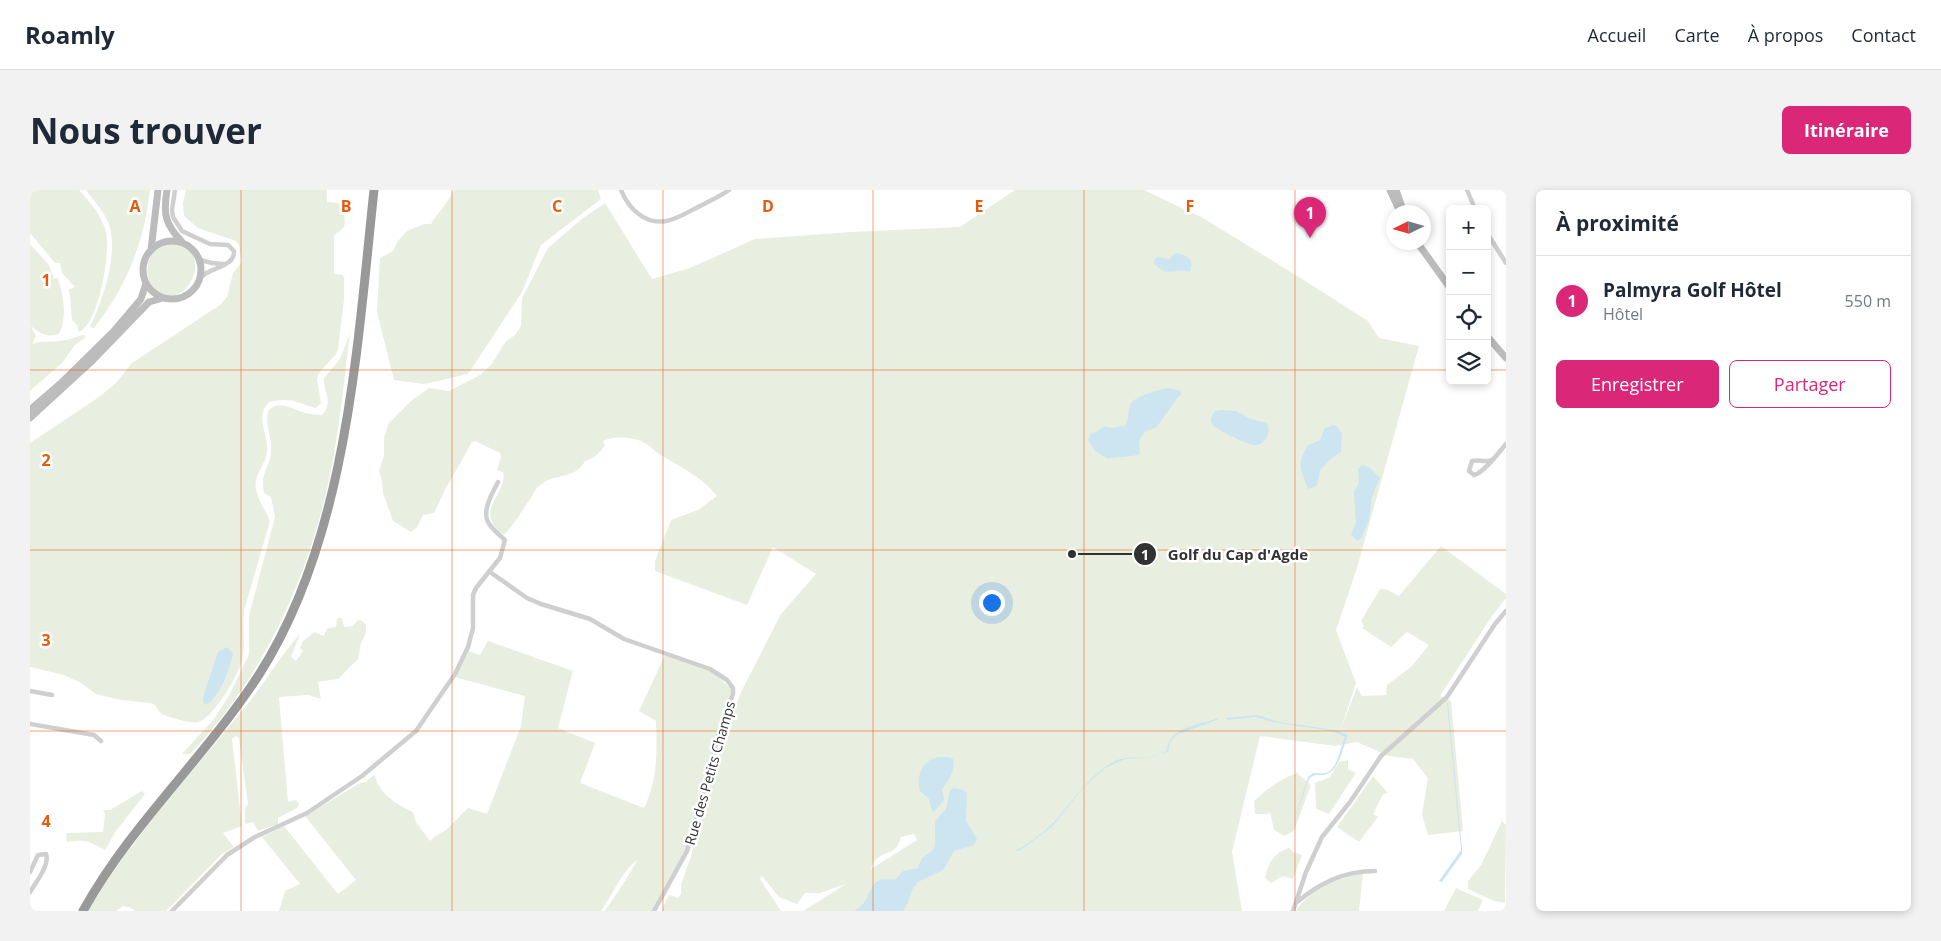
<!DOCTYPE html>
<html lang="fr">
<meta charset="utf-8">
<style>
:root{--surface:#fff;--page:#f2f2f3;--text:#1f2937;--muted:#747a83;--line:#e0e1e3;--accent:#db2777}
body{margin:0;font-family:"Open Sans",sans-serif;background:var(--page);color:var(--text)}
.controls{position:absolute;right:15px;top:15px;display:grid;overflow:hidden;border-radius:8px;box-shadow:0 2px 8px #0003}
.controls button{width:45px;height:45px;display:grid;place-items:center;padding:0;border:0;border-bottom:1px solid var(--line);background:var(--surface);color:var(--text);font:25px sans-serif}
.compass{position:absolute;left:1356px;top:15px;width:45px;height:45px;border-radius:50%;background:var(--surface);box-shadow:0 2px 8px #0003;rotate:265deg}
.you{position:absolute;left:961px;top:412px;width:18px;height:18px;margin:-12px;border:4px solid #fff;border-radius:50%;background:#1a73e8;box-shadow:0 0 0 8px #1a73e833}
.badge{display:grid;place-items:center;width:32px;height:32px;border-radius:50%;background:var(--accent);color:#fff;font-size:16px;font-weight:700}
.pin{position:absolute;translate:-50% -41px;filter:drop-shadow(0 1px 2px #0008)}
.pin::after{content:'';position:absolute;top:26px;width:18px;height:15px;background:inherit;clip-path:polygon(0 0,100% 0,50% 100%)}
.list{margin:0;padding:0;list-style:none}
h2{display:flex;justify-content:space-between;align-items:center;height:65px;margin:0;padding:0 20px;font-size:21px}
h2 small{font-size:16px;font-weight:400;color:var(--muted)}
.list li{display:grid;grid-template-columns:32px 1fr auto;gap:15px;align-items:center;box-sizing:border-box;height:90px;padding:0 20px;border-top:1px solid var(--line)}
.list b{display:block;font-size:19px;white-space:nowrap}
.list p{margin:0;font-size:16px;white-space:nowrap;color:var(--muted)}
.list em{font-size:16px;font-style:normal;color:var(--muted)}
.actions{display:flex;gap:10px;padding:15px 20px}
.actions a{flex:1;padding:11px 0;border:1px solid var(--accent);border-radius:8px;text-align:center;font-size:18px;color:var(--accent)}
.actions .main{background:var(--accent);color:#fff}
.icon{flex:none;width:28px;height:28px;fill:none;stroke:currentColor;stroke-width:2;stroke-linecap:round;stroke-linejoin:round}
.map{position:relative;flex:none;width:1476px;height:721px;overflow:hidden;border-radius:8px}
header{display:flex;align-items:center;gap:30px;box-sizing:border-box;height:70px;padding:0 25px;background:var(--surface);border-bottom:1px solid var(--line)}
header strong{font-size:24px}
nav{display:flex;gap:28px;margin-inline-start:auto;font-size:18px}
.intro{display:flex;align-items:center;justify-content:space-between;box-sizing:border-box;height:120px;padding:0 30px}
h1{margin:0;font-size:35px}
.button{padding:12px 22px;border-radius:8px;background:var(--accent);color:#fff;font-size:18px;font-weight:700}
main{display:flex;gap:30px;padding:0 30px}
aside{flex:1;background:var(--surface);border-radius:8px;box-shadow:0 2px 8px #0003}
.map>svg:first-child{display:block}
.green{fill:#e9efe0;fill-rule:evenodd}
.water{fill:#cce5f0}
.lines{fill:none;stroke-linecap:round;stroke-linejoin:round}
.street{stroke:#cfcfcf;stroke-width:4.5}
.secondary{stroke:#bcbcbc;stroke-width:7}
.highway{stroke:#999;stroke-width:9}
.grid{fill:none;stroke:#e8590c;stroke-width:1;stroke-opacity:0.55}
.labels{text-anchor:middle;stroke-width:5;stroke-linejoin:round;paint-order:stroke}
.street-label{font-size:14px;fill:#323232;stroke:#fff}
.grid-label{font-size:16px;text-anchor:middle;font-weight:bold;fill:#e8590c;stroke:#fff;stroke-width:5;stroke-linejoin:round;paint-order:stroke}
.leader{fill:none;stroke:#323232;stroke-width:2}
.callout-dot{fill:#323232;stroke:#fff;stroke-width:2}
.mark-label{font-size:15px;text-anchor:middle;font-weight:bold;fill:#fff}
.callout-label{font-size:15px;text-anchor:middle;font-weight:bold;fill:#323232;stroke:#fff;stroke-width:5;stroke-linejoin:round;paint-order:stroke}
</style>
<header>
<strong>Roamly</strong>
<nav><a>Accueil</a><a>Carte</a><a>À propos</a><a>Contact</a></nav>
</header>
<div class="intro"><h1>Nous trouver</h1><a class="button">Itinéraire</a></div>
<main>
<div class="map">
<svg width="1476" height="721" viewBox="0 0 1476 721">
<rect width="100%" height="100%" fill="#fff"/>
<path class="green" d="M 0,0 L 49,0 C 60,12 72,26 76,42 C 81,61 69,134 49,142 L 47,135 L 42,130 L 40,105 L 38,100 L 45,97 L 32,83 L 30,73 L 25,73 L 0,43 Z
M 56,0 L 120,0 C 114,53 97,96 64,138 L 60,137 C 72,111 86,72 81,43 C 79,26 65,13 56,0 Z
M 156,0 L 297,0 L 297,12 L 310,13 C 312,20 318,32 313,38 C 309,43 306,41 304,47 L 304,84 L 313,85 L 314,88 L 314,110 L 308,159 L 306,164 L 289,183 L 287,189 L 291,213 L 286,218 C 263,212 265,207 239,212 C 224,228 239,244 237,261 C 236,275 223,285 226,299 C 228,312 236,320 240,331 L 214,421 C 212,438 216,454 212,471 C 208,485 183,529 168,532 C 160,534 140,527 131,524 L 125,515 L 120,513 L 91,510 L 66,504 L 51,493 L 34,485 L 0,477 L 0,253 L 69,207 L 85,194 L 102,173 L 190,115 L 197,107 L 203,83 L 212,72 L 209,55 L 206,51 L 168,38 L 154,26 L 153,13 Z
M 424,0 L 568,0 L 571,9 L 511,55 L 492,102 L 438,184 L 394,194 L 364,190 L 347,122 L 350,68 L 363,61 L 368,51 L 377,41 L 394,34 L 401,34 C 408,22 418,13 424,0 Z
M 985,0 L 1114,0 L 1173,28 L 1269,87 L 1338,131 L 1349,148 L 1389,156 L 1327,378 L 1306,440 L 1326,493 L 1311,539 L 1327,497 L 1332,506 L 1356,505 L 1357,495 L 1381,477 L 1399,455 L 1377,442 L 1361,457 L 1332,438 L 1334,436 L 1331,431 L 1350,399 L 1358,400 L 1369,406 L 1411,356 L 1476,404 L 1476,408 L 1462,426 L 1410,506 L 1421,511 L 1433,641 L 1398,645 L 1392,625 L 1398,588 L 1383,569 L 1359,566 L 1327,552 L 1305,556 L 1230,546 L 1202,662 L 1212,721 L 773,721 L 816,694 L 790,703 L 775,703 L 767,714 L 749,707 L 732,686 L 730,689 L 751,721 L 631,721 L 639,705 L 648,708 L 651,704 L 651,695 L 661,666 L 686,565 L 712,500 L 751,424 L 786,384 L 743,357 L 717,415 L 625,381 L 625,371 L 641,330 L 668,320 L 687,306 C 672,287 654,279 634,267 C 626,263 619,254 611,251 C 599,247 584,246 573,251 L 575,256 C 569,263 565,268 555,271 C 544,291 524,282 509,296 C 505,299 503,305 500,309 C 492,321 485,333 475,344 C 471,343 469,342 466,338 C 448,316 478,303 473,282 L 467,280 L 471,267 L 470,263 L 445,251 L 442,252 L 415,300 L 404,323 L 393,325 L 387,337 L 381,342 L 363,331 L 353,303 L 352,291 L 349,281 L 354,266 L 354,247 L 359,233 L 381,211 L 399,198 L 419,201 L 450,185 L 461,175 L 476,151 L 485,145 L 491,136 L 492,108 L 518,58 L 553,28 L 575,13 L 622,89 L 660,78 L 725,49 L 821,42 L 930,37 ZM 884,644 L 887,650 L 841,679 C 847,657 866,670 871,647 Z
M 0,54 L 19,75 L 24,89 L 28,88 C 33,105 38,127 29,144 C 17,148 9,143 1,136 L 6,146 L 2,154 C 12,150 25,153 36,150 C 42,149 47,146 53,145 L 56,147 L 45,155 L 32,173 L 0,201 Z
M 137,54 C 195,53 151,136 121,94 C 114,85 117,66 127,59 C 129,57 134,56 137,54 Z
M 320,143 C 313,199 308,257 294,312 C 271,403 226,496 160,564 L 152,564 L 184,529 L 200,504 L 219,464 L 219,426 L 245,327 L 241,307 L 234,303 C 229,282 241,278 241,260 C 242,246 235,235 238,221 C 247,210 262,218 272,222 C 278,224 285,225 292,225 C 304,211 293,203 294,188 L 310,169 Z
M 307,428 L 312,428 L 314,437 L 323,436 L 328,430 L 332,431 L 336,435 L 336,443 L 331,453 L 328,469 L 308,489 L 288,492 L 291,509 L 278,505 L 249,507 L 258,612 L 266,610 L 269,614 L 267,618 L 248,628 L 248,634 L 228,641 L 223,632 L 215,634 L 215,618 L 218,614 L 209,548 L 206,546 L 202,549 L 212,636 L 193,643 L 204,657 L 191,665 L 136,721 L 105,721 L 101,718 L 93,716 L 86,721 L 57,721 C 104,645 164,580 220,511 C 237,489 251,465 270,444 L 261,467 L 266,471 L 273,461 L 270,458 L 272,452 L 284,442 L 294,446 L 297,438 L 306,437 Z
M 458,451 L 543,481 L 528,538 L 565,553 L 550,593 L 614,618 C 628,590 627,561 626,531 L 609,521 L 635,465 L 682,482 L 701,498 L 701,505 L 657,658 L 622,721 L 575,721 C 580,714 606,675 607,670 C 592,681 582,706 571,721 L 249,721 L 255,701 L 270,694 L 232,647 L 254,636 L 308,704 L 326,690 L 275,626 L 330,593 L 337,592 L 337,590 L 345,585 C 348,603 367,615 383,622 L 386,632 L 400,651 L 404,647 L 416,640 L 438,618 L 457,624 L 491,536 L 495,506 L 421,486 L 430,477 L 438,461 L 450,465 Z
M 1318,570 L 1318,579 L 1326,583 L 1299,624 L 1286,619 L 1285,593 L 1300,587 L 1309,572 Z
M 1267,583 L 1281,595 L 1264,641 L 1254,646 L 1244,640 L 1240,622 L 1237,624 L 1225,624 L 1224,611 C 1238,598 1250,589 1267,583 Z
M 1343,586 L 1358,603 L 1353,604 L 1343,624 L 1348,627 L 1329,652 L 1307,637 Z
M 112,601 L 115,604 L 86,641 L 75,660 C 59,651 55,649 37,652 L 36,643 L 73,642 L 75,624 L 73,620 L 80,620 Z
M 1472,631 L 1476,635 L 1475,713 L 1464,711 L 1438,699 L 1438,691 L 1451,675 Z
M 1259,658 L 1263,662 L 1272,665 L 1263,689 L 1253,686 L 1241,693 L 1235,688 C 1238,673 1244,663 1259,658 Z
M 1333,683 L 1329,721 L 1266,721 C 1268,716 1272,713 1276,709 C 1292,693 1311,689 1333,683 Z
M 1426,698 L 1453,710 L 1448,721 L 1414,721 Z"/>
<path class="water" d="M 1146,63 C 1156,65 1165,68 1160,81 L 1158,82 C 1146,76 1138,90 1124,73 L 1124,70 L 1128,67 L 1139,69 Z
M 1140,198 L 1150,201 L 1152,204 L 1148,207 L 1126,238 L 1114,242 L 1112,246 L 1109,251 L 1110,264 C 1099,268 1089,266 1078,269 L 1065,261 L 1058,250 L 1061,243 L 1066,242 L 1074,236 L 1081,238 L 1096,235 C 1099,229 1098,222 1100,215 C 1103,206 1131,199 1140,198 Z
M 1192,220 L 1206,221 L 1221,229 L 1237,233 C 1242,241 1235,257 1224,255 C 1217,254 1183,239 1181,232 C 1180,227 1183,224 1185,221 Z
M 1303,235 L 1307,236 L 1312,244 L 1311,262 L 1302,268 L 1290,280 L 1287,296 L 1278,299 C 1271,280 1266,274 1278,255 C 1296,248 1287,253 1295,238 Z
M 1332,275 L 1339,277 L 1350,288 L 1342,307 L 1339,330 L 1331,349 L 1327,350 L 1323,347 L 1321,344 L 1326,332 L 1324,306 L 1324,301 L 1329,293 L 1328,279 Z
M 197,457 L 203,463 C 201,477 189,510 175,515 L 173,512 L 173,507 L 188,462 Z
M 1418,512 L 1432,659 L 1432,664 L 1412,692 L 1409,691 L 1431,660 L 1417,514 Z
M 1227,525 L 1249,532 L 1305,540 L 1318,545 C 1313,556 1310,579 1297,584 C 1290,587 1285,582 1279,589 L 1260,642 L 1278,587 L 1283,583 C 1287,583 1292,584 1296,583 C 1308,579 1310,557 1315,547 L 1301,541 L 1242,532 L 1226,527 L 1196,530 L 1196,528 Z
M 1188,528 L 1187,530 L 1146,545 L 1140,552 L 1138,563 L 1137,562 L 1124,567 L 1095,569 L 1075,578 L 1054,597 L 1022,637 L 993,658 L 988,661 L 986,660 L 991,658 C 1000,651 1011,645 1019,637 C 1042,615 1055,587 1085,571 C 1101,563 1123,573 1137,560 C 1139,536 1171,535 1188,528 Z
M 910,567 L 919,567 L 923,569 C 926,581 918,591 912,599 L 914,610 L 904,622 L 902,621 L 899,609 L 890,601 C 886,585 892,569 910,567 Z
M 924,598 L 933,600 L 937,603 L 936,631 L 947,649 L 944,655 L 924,661 L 913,680 L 888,692 L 882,700 L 878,712 L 873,721 L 824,721 C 840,714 837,696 850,690 C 855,688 861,691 866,689 L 873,681 L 888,678 L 892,668 L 903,660 L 905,655 L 905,631 L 916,619 L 920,600 Z"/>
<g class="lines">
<path class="street" d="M 145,0 L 142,20 L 143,27 L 152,41 L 180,54 L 198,55 L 204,61 C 205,77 181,77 171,87
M 591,0 C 598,18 615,35 636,31 C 647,29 658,22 668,17 C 678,12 689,7 699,0
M 1437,0 L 1445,19
M 1457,43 L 1476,73
M 170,70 L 182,73 L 193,74
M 1461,270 C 1454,273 1449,269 1442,271 L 1439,281 L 1444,285 C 1454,283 1469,262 1476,254
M 460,382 L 497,408 L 511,414 L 560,429 L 594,449 L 680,479 L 697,490 L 703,498 L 703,504 L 689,542 L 674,603 L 657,661 L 624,721
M 0,501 L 22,505
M 0,534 L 64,545 L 71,551
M 0,682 L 8,665 L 16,664 C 20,675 6,692 0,702
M 1267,712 C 1290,693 1314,681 1345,681
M 142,721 L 197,665 L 225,647 L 277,623 L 332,586 L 386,541 L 425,484 L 438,457 L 443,438 L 443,405 L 446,398 L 470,368 L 475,350 C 470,345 464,341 460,335 C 450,323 462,304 468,292
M 1263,721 L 1276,682 L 1292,647 L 1320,612 L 1351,566 L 1417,507 L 1465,434 L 1476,421"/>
<path class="secondary" d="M 137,0 C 133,24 135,34 152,52
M 1360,0 L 1370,22
M 1366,0 L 1372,17
M113 80a29 29 0 1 1 58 0a29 29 0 1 1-58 0Z
M 1387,52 L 1420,98
M 121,60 L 128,0
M 1457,146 L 1476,168
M 0,220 L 30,194 L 83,142 L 111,109 L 116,93
M 0,228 L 61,172 L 119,112 L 133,108"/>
<path class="highway" d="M 53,721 C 101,634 176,567 230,483 C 317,346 327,158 344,0"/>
</g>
<path class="grid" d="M 211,0 L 211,721M 422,0 L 422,721M 633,0 L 633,721M 843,0 L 843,721M 1054,0 L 1054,721M 1265,0 L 1265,721M 0,180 L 1420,180M 1457,180 L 1476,180M 0,360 L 1476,360M 0,541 L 1476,541"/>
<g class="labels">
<g class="street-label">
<text transform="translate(680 583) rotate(-74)" y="5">Rue des Petits Champs</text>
</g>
</g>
<g class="grid-label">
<text x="105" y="22">A</text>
<text x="316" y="22">B</text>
<text x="527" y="22">C</text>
<text x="738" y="22">D</text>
<text x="949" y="22">E</text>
<text x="1160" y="22">F</text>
<text x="16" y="96">1</text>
<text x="16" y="276">2</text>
<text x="16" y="456">3</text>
<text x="16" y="637">4</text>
</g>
<path class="leader" d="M1042 364L1115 364"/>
<g class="callout-dot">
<circle cx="1042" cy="364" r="5"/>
<circle cx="1115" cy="364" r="12"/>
</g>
<g class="mark-label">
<text x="1115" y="370">1</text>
</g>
<g class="callout-label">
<text x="1208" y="370">Golf du Cap d'Agde</text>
</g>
</svg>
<div class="controls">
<button>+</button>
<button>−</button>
<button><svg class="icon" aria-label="locate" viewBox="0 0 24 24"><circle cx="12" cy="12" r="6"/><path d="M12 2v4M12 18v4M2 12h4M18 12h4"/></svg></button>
<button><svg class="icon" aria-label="layers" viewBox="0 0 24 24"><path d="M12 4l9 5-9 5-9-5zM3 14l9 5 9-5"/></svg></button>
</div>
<svg class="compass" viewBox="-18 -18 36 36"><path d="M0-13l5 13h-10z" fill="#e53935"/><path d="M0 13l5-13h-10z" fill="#747a83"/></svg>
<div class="you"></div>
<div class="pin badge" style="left:1280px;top:48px">1</div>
</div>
<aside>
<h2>À proximité<small></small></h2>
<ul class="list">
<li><span class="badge">1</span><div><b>Palmyra Golf Hôtel</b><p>Hôtel</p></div><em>550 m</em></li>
</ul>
<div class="actions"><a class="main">Enregistrer</a><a>Partager</a></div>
</aside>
</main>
